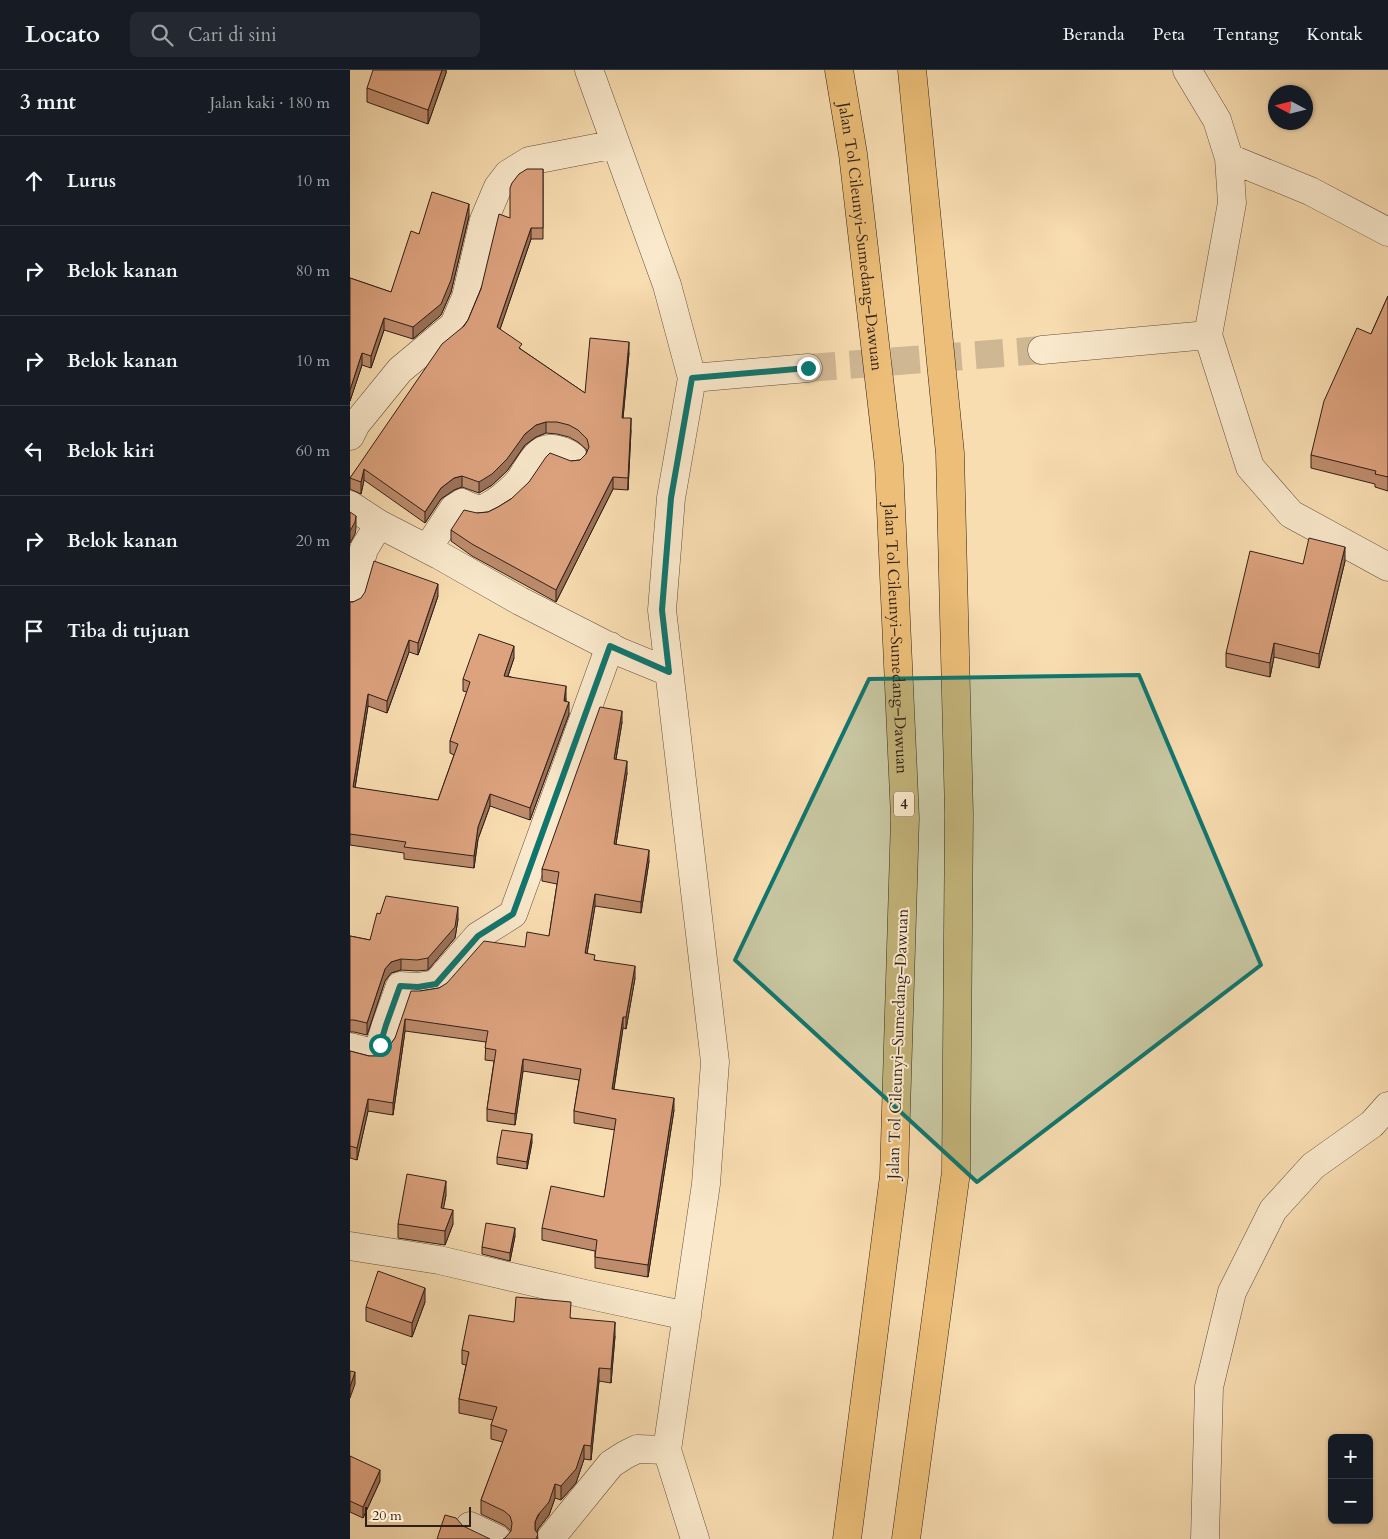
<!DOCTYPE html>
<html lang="id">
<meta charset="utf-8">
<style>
:root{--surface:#171b24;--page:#242831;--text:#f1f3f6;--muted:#9ea1a6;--line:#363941}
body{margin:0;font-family:Cardo,serif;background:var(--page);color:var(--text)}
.controls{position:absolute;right:15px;bottom:15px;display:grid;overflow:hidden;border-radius:8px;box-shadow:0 1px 4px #0004}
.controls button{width:45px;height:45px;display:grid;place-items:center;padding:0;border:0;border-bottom:1px solid var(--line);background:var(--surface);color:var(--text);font:25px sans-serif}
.compass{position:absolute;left:918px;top:15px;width:45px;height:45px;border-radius:50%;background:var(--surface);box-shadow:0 1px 4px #0004;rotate:277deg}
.scale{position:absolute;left:15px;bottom:12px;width:106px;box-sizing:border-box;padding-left:5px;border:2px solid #301f19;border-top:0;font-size:14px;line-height:18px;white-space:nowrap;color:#301f19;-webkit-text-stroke:4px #fae9cc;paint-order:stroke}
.stop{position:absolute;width:15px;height:15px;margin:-11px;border:4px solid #0f766e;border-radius:50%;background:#fff}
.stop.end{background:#0f766e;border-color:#fff;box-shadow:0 1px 5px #0008}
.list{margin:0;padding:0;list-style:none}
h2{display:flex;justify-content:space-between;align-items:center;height:65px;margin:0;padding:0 20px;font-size:21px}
h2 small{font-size:16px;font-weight:400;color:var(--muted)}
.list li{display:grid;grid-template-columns:32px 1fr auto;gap:15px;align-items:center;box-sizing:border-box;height:90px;padding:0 20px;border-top:1px solid var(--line)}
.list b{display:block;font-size:19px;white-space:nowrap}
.list em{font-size:16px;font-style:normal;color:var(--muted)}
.icon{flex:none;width:28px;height:28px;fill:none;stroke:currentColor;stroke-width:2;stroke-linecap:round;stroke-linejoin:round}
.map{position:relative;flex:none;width:1038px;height:1469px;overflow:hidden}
header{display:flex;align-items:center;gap:30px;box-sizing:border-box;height:70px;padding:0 25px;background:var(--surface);border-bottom:1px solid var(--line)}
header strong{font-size:24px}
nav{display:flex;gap:28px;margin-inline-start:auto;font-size:18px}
.search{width:350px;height:45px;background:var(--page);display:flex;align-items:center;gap:12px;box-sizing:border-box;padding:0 18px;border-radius:8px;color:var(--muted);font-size:19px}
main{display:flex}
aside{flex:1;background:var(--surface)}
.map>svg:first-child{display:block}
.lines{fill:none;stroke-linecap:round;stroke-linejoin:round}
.minor-tunnel{stroke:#d0b793;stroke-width:28;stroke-dasharray:28 14;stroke-linecap:butt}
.minor-casing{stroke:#624e3f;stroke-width:29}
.motorway-casing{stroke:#301f19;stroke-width:29}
.minor{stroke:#fae9cc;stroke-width:28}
.motorway{stroke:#ecbe78;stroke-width:28}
.wall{fill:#be8c6d;stroke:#301f19}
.shaded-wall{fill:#9b7259;stroke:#301f19}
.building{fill:#dda37f;stroke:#301f19}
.route{stroke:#0f766e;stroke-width:6}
.marked{fill:#0f766e;fill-opacity:0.2;stroke:#0f766e;stroke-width:4;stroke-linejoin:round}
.labels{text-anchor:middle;stroke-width:4;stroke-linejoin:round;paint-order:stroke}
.shield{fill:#fae9cc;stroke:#6d5c4f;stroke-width:1}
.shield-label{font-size:15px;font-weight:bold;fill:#301f19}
.street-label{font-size:16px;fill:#301f19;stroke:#fae9cc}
</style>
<header>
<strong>Locato</strong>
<div class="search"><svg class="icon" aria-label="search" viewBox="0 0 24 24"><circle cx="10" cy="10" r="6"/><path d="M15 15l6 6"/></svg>Cari di sini</div>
<nav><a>Beranda</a><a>Peta</a><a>Tentang</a><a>Kontak</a></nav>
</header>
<main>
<aside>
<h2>3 mnt<small>Jalan kaki · 180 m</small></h2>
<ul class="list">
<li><svg class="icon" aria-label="ahead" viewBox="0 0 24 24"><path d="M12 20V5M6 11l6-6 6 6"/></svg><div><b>Lurus</b></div><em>10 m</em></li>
<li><svg class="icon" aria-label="right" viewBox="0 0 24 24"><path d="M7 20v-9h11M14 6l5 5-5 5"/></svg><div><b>Belok kanan</b></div><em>80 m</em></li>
<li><svg class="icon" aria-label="right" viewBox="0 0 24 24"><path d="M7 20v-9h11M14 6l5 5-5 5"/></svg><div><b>Belok kanan</b></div><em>10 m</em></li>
<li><svg class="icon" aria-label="left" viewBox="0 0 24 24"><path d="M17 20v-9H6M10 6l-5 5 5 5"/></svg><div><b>Belok kiri</b></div><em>60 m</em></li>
<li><svg class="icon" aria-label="right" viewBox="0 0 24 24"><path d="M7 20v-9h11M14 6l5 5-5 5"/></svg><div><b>Belok kanan</b></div><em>20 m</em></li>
<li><svg class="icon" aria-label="arrive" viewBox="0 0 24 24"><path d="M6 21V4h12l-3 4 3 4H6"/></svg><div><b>Tiba di tujuan</b></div></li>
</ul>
</aside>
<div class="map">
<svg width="1038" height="1469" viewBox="0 0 1038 1469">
<rect width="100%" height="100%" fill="#f8ddb1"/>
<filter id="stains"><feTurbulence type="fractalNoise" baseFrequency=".004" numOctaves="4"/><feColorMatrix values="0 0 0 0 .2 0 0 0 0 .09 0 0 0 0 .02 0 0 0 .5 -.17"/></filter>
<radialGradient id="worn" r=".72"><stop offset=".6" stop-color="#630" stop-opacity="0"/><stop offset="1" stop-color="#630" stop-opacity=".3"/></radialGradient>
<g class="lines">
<path class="minor-tunnel" d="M 458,298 L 692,280"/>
<g class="minor-casing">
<path id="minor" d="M 239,0 L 317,215 L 342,308 L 321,428 L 312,540 L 365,992 L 356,1114 L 317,1380 L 345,1469
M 879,88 L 960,121 L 1038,162
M 858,265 L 900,397 L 941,444 L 1038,497
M 692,280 L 858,265 L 882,133 L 879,88 L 867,50 L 837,0
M 342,308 L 458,298
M 0,366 L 6,354 L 50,300 L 104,255 L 116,227 L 134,150 L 148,117 L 158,104 L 179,91 L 266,74
M 0,435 L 29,454
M 77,479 L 104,438 L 112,433 C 118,436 123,439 130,439 C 140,439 164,418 170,410 C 177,400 183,385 194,380 C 202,376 217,382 223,387
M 0,529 L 14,479 L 29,454 L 89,485 L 170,531 L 270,582 L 319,602
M 0,977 L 23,983 L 30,975 L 36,955 L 50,916 L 68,917 L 86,914 L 128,866 L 163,844 L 260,576
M 0,1176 L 89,1190 L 235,1224 L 337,1246
M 120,1456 L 147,1469
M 200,1469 L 261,1394 L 275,1385 L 287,1379 L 317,1380
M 855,1469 L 859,1317 L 882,1222 L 923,1140 L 963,1096 L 1022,1054 L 1038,1036"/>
</g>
<g class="motorway-casing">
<g id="motorway">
<path id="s1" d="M 489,0 L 503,84 L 539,395 L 555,748 L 544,1106 L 497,1469"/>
<path d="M 556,1469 L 606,1102 L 609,744 L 600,383 L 562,0"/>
</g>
</g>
<use href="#minor" class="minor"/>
<use href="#motorway" class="motorway"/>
</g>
<path class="wall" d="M 96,0 L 96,3 L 78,54 L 17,32 L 17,18 Z
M 193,99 L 193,169 L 181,169 L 150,259 L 172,280 L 235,323 L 279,283 L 273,348 L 281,360 L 278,420 L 263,419 L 206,532 L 122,486 L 101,471 L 101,460 L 127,443 L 138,442 L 148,437 L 221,391 L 230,390 L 236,384 L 237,380 L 228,372 L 219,367 L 207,364 L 196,363 L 186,367 L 175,375 L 157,401 L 142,415 L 129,423 L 112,417 L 104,420 L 91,429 L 75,453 L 14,410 L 11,424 L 0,419 L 0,408 L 118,250 L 160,148 Z
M 119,146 L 101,222 L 91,245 L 63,269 L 34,260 L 21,298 L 12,295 L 0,331 L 0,208 L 41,222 L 69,164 Z
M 1038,226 L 1038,421 L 1025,417 L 1025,414 L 961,398 L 961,385 L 1021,264 Z
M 995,491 L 969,598 L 924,587 L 920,607 L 876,597 L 876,583 Z
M 88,526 L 68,585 L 59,582 L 37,643 L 18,636 L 5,718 L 88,730 L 104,685 L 100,683 L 100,671 L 117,622 L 113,621 L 113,609 L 164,588 L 158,606 L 216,628 L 216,632 L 219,644 L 180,750 L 140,736 L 128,769 L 124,798 L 54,789 L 54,783 L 0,775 L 0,532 Z
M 272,652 L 266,689 L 277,703 L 266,774 L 299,791 L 291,843 L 245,836 L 237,884 L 245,890 L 285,908 L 276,959 L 273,958 L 264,1019 L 324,1040 L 298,1207 L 245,1198 L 245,1181 L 192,1170 L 192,1158 L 254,1127 L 265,1060 L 224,1053 L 224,1041 L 229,1010 L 173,1001 L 165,1055 L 137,1051 L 137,1039 L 144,991 L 135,990 L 136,972 L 55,961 L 43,1045 L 18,1041 L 7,1090 L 0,1088 L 0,981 L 19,986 L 28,986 L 35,982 L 45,968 L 70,921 L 89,918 L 199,866 L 207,814 L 192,811 L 192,799 Z
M 30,844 L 108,849 L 105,868 L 78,900 L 67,901 L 51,900 L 41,903 L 35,911 L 17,965 L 4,962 L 0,962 L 0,866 L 20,870 Z
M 182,1072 L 177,1099 L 147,1094 L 147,1087 Z
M 96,1125 L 93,1138 L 103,1154 L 95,1175 L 48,1168 L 48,1154 Z
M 165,1166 L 160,1191 L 132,1184 L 132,1177 Z
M 75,1232 L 62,1267 L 16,1251 L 16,1237 Z
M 221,1248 L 265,1266 L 261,1313 L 249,1311 L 241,1390 L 234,1389 L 226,1413 L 211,1430 L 205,1428 L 199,1445 L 188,1459 L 187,1462 L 188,1469 L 155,1468 L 161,1462 L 160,1460 L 154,1455 L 131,1444 L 131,1430 L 153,1372 L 141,1369 L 141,1355 L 143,1350 L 109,1343 L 109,1329 L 116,1295 L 112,1294 L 112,1280 L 164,1252 Z
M 0,1386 L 30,1411 L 13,1448 L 0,1442 Z"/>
<path class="shaded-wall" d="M 92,0 L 96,0 L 96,3 L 78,54 L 78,40 Z
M 119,134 L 119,146 L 101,222 L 91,245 L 63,269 L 63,257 Z
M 181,158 L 181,169 L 147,268 L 147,257 Z
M 34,248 L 34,260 L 21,298 L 21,286 Z
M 279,272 L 279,283 L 272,359 L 272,348 Z
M 12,283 L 12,295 L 0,331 L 0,320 Z
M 281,348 L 281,360 L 278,420 L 278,408 Z
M 196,352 L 196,363 L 186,367 L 175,375 L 157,401 L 142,415 L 129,423 L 129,412 L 175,364 L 186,355 Z
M 14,399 L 14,410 L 11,424 L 11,412 Z
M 112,406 L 112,417 L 104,420 L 91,429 L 75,453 L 75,442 L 91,418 L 104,408 Z
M 263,407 L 263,419 L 206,532 L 206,520 Z
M 6,446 L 6,458 L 5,464 L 0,473 L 0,461 Z
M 995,477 L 995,491 L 969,598 L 969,584 Z
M 88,514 L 88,526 L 68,585 L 68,573 Z
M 59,570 L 59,582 L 37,643 L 37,631 Z
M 924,573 L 924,587 L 920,607 L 920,593 Z
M 164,576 L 164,588 L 154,617 L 154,606 Z
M 216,616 L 216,628 L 214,643 L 214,631 Z
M 18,624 L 18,636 L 3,729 L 3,717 Z
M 219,632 L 219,644 L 180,750 L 180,738 Z
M 272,641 L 272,652 L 264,701 L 264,689 Z
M 277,691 L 277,703 L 264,786 L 264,774 Z
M 140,724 L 140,736 L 128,769 L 124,798 L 124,786 L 128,757 Z
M 299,780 L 299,791 L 291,843 L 291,832 Z
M 245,824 L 245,836 L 235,895 L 235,883 Z
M 108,837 L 108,849 L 105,868 L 78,900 L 78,888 Z
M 51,889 L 51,900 L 41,903 L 35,911 L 17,965 L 17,953 L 35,899 L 41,892 Z
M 285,896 L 285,908 L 276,959 L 276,947 Z
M 273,947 L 273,958 L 262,1030 L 262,1019 Z
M 55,949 L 55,961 L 43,1045 L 43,1033 Z
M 173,989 L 173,1001 L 165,1055 L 165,1044 Z
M 324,1028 L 324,1040 L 298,1207 L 298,1195 Z
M 18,1029 L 18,1041 L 7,1090 L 7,1078 Z
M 182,1064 L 182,1072 L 177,1099 L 177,1092 Z
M 96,1111 L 96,1125 L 91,1152 L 91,1138 Z
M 103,1140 L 103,1154 L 95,1175 L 95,1161 Z
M 165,1158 L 165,1166 L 160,1191 L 160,1183 Z
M 75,1218 L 75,1232 L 62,1267 L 62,1253 Z
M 265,1252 L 265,1266 L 261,1313 L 261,1299 Z
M 249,1298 L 249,1311 L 241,1390 L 241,1376 Z
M 5,1302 L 5,1314 L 0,1328 L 0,1317 Z
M 234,1375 L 234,1389 L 226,1413 L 211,1430 L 211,1416 Z
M 30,1400 L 30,1411 L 13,1448 L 13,1437 Z
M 205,1414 L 205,1428 L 199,1445 L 188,1459 L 185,1466 L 185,1452 Z"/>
<path class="building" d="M 23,0 L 92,0 L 78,40 L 17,18 Z
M 177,99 L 193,99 L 193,158 L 181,158 L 147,257 L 172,274 L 169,278 L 235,323 L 240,268 L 279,272 L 272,348 L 281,348 L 278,408 L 263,407 L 206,520 L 122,474 L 101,460 L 114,440 L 127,443 L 138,442 L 148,437 L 161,429 L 179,412 L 196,387 L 200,383 L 221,391 L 230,390 L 236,384 L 239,377 L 237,369 L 228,360 L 219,355 L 207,352 L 196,352 L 186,355 L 175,364 L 157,389 L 142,404 L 129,412 L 112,406 L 104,408 L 91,418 L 75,442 L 14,399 L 11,412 L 0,408 L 92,274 L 114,256 L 118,250 L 131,219 L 149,144 L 160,148 L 160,118 L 162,113 L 169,104 Z
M 82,122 L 119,134 L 101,210 L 91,234 L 63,257 L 34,248 L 21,286 L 12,283 L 0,320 L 0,208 L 41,222 L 61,161 L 69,164 Z
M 1038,226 L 1038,407 L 1025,404 L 1026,401 L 961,385 L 974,331 L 1007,258 L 1021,264 Z
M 0,442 L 6,446 L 5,452 L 0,461 Z
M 959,468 L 995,477 L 969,584 L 924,573 L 920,593 L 876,583 L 900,481 L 953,494 Z
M 24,491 L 88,514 L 68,573 L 59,570 L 37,631 L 18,624 L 3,717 L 88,730 L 108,674 L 100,671 L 120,612 L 113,609 L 129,564 L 164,576 L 154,606 L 216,616 L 214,631 L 219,632 L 180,738 L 140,724 L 128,757 L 124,786 L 54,777 L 56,772 L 0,764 L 0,532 L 3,532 L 11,528 L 15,522 Z
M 250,637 L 272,641 L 264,689 L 277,691 L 264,774 L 299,780 L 291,832 L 245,824 L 235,883 L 245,885 L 244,890 L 285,896 L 276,947 L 273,947 L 262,1019 L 324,1028 L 298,1195 L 245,1187 L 247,1170 L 192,1158 L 201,1116 L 254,1127 L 266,1049 L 224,1041 L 231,999 L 173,989 L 165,1044 L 137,1039 L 146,980 L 135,978 L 138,961 L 55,949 L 43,1033 L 18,1029 L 7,1078 L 0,1076 L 0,981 L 19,986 L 28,986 L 35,982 L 45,968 L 61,921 L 70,921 L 89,918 L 97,913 L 134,871 L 175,877 L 177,862 L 199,866 L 209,802 L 192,799 Z
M 36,826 L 108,837 L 105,857 L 78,888 L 67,890 L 51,889 L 41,892 L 35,899 L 17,953 L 4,950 L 0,950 L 0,866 L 20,870 L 27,843 L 30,844 Z
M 152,1060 L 182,1064 L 177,1092 L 147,1087 Z
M 57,1104 L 96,1111 L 91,1138 L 103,1140 L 95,1161 L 48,1154 Z
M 136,1153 L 165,1158 L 160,1183 L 132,1177 Z
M 28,1201 L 75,1218 L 62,1253 L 16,1237 Z
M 166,1227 L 221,1232 L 220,1248 L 265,1252 L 261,1299 L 249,1298 L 241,1376 L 234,1375 L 226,1399 L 211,1416 L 205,1414 L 199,1432 L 188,1445 L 185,1452 L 185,1460 L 188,1464 L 186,1469 L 153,1469 L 155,1468 L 161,1461 L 162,1453 L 160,1446 L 154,1441 L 131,1430 L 157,1360 L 141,1355 L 147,1337 L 109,1329 L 119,1282 L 112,1280 L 119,1245 L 164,1252 Z
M 0,1301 L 5,1302 L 0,1317 Z
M 0,1386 L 30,1400 L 13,1437 L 0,1431 Z
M 95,1445 L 106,1448 L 113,1456 L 140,1469 L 87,1469 Z"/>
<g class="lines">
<path class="route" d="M 30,975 L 36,955 L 50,916 L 68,917 L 86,914 L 128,866 L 163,844 L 260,576 L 319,602 L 312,540 L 321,428 L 342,308 L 458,298"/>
</g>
<path class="marked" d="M 789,605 L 911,895 L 627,1112 L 385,890 L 519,609 Z"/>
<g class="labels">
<rect class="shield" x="544" y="721.5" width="20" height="25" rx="4"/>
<g class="shield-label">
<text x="554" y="739">4</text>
</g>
<g class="street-label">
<text dy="6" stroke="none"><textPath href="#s1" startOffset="168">Jalan Tol Cileunyi–Sumedang–Dawuan</textPath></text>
<text dy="6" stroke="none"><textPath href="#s1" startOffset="572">Jalan Tol Cileunyi–Sumedang–Dawuan</textPath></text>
<text transform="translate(547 974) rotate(-88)" y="6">Jalan Tol Cileunyi–Sumedang–Dawuan</text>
</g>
</g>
<rect width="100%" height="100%" filter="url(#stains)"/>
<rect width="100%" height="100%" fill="url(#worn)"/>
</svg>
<div class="controls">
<button>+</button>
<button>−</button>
</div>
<svg class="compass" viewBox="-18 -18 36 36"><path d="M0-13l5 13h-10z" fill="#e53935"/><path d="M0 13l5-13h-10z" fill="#9ea1a6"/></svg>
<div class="scale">20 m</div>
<div class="stop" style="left:30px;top:975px"></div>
<div class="stop end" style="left:458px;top:298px"></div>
</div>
</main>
